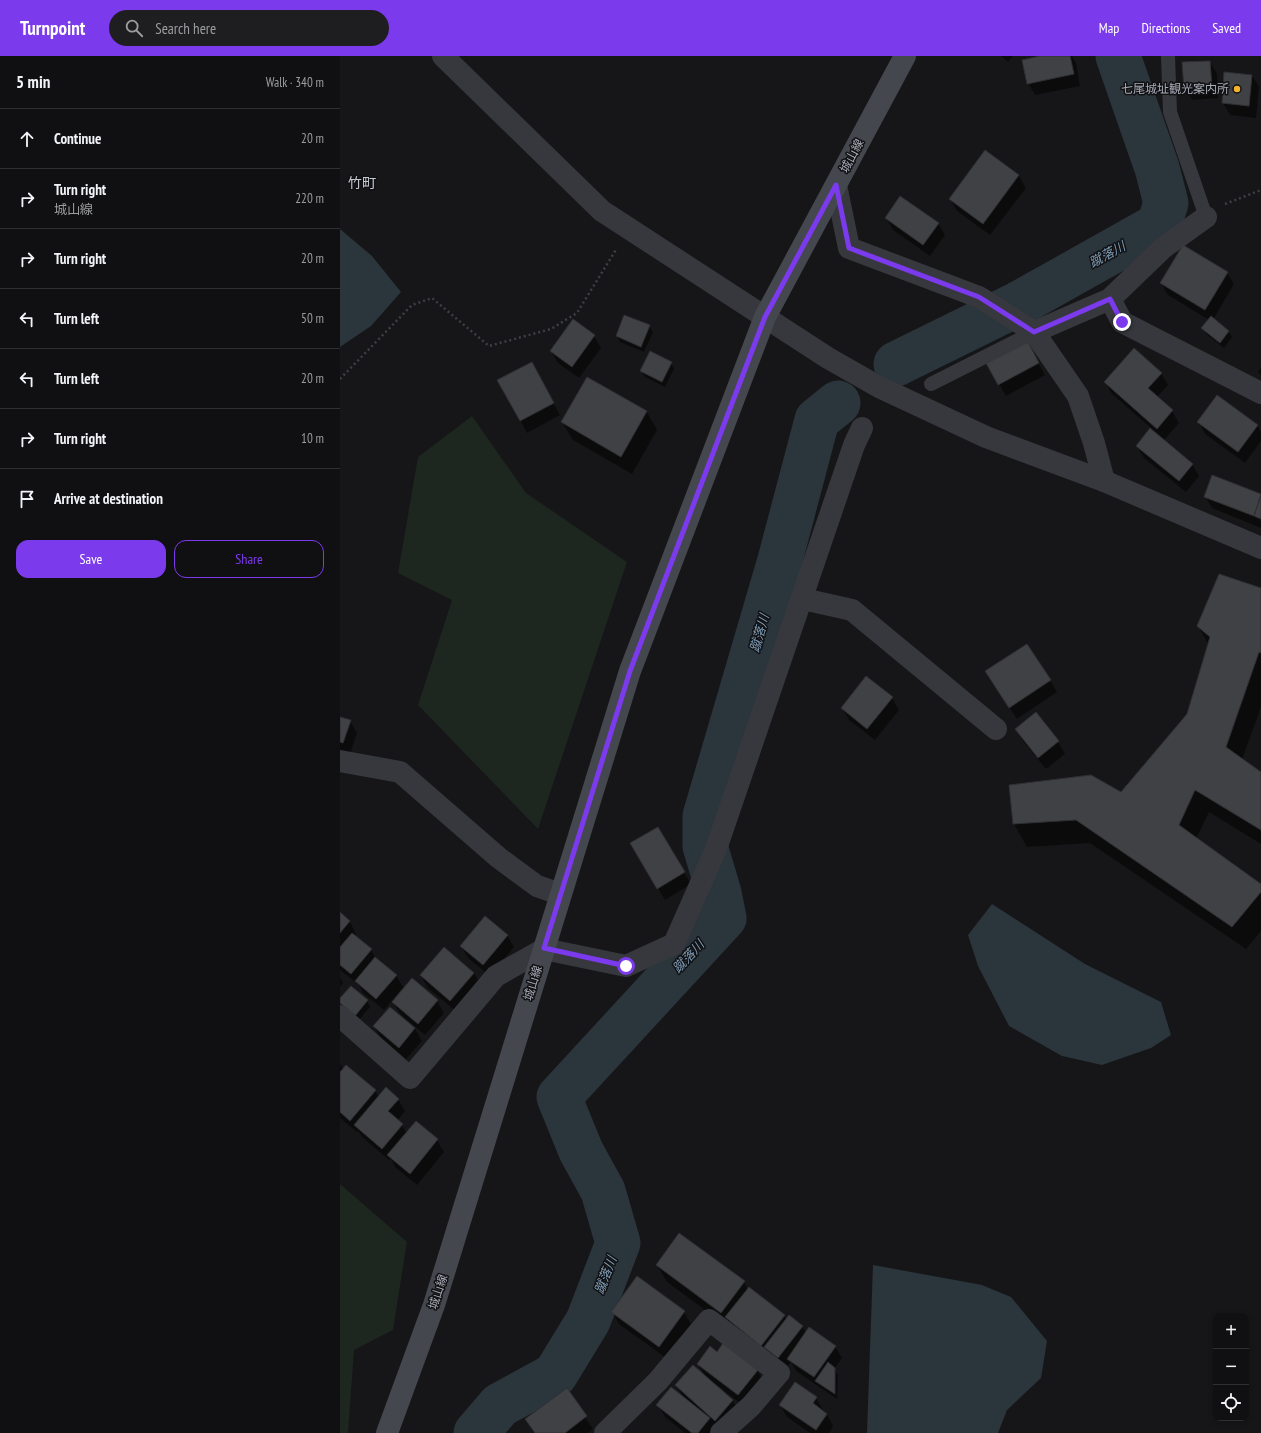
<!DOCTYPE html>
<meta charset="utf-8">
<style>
:root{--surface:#101012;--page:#1e1e20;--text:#f1f3f6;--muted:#9c9d9f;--line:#303032;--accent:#7c3aed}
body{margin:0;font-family:"PT Sans Narrow","Noto Sans JP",sans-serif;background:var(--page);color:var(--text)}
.controls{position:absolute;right:12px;bottom:12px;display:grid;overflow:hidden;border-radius:8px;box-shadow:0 2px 6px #0003}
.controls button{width:36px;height:36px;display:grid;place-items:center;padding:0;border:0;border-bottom:1px solid var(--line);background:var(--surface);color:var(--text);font:20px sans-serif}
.stop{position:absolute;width:12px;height:12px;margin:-9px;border:3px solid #7c3aed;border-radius:50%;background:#fff}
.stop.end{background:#7c3aed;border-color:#fff;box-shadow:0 1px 4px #0008}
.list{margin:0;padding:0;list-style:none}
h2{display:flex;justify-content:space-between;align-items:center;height:52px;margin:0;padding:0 16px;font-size:17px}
h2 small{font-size:13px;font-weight:400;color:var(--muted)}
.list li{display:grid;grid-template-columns:26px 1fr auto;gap:12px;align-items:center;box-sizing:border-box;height:60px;padding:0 16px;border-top:1px solid var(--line)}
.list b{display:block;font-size:15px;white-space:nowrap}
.list p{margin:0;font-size:13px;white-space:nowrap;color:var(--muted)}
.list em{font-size:13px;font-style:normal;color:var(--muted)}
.actions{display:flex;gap:8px;padding:12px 16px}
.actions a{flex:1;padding:9px 0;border:1px solid var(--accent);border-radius:12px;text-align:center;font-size:14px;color:var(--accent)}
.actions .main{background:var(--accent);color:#fff}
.icon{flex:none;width:22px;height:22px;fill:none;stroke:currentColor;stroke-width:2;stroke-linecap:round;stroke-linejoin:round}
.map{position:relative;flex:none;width:921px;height:1377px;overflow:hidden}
header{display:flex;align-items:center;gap:24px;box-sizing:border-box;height:56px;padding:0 20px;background:var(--accent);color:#fff}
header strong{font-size:19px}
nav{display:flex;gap:22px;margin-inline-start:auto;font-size:14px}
.search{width:280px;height:36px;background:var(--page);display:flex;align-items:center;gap:10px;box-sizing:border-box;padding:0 14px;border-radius:22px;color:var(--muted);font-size:15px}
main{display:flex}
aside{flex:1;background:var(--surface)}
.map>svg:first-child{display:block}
.green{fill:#1d261f}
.water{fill:#2b353c}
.shadow{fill:#0007}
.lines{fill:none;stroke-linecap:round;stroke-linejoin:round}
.river{stroke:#2b353c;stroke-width:45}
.building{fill:#404145;stroke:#303034}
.path{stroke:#3c3f44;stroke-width:2.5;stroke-dasharray:2 3;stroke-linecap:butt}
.service{stroke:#36383d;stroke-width:14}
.minor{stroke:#36383d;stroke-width:22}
.tertiary{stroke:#36383d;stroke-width:22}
.secondary{stroke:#44474d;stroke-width:22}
.route{stroke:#7c3aed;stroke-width:5}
.poi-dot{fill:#f6b22f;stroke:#111113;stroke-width:1.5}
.labels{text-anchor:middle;stroke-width:3;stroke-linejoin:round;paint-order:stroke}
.poi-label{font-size:12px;fill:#a7acb8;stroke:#111113;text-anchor:end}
.street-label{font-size:12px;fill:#a7acb8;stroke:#111113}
.water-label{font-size:13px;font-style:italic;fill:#7d9bb4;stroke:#111113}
.quarter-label{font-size:14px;fill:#c8cbd4;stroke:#111113}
</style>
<header>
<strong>Turnpoint</strong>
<div class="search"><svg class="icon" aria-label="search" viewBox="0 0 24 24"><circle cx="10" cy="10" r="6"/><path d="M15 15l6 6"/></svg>Search here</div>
<nav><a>Map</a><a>Directions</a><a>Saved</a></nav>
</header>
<main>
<aside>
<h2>5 min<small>Walk · 340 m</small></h2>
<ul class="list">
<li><svg class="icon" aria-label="ahead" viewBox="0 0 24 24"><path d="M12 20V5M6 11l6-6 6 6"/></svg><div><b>Continue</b></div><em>20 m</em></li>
<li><svg class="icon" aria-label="right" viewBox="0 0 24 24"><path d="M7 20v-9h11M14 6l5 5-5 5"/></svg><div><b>Turn right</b><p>城山線</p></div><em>220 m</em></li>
<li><svg class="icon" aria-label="right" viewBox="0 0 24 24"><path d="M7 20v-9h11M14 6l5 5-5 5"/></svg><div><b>Turn right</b></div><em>20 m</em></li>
<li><svg class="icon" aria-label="left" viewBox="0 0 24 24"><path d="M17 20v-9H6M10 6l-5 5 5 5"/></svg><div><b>Turn left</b></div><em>50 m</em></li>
<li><svg class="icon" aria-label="left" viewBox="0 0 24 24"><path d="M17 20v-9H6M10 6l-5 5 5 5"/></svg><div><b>Turn left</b></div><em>20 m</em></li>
<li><svg class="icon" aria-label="right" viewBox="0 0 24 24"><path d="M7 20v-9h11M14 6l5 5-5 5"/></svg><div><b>Turn right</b></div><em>10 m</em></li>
<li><svg class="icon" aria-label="arrive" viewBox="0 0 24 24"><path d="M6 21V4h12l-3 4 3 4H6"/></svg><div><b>Arrive at destination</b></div></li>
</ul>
<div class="actions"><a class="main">Save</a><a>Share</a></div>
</aside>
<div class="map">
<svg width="921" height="1377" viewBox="0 0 921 1377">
<rect width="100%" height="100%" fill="#161618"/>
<path class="green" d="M 132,360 L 186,437 L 287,506 L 198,773 L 78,649 L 112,544 L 58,517 L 78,401 Z
M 0,1128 L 67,1186 L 53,1274 L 14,1294 L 8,1377 L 0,1377 Z"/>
<path class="water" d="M 0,173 L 32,200 L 61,236 L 31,270 L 0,291 Z
M 652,848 L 745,908 L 821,946 L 831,979 L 811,992 L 762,1009 L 722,1000 L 669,970 L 638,910 L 628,879 Z
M 533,1209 L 642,1229 L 671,1241 L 707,1285 L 701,1322 L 667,1354 L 658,1377 L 527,1377 Z"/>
<path class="shadow" d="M 661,0 L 673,0 L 668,6 Z
M 705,0 L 732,0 L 736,7 L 740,30 L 695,39 L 688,27 Z
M 870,6 L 877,18 L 878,42 L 852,44 L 845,32 Z
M 912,19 L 919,31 L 916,62 L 890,59 L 883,47 Z
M 645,95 L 679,120 L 686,132 L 650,179 L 617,155 L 610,143 Z
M 546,162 L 598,167 L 605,179 L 590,200 L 553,174 Z
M 887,217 L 894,228 L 873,264 L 889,276 L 892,281 L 884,292 L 866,278 L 863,272 L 869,264 L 828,239 L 821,227 Z
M 309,270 L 313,276 L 304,296 L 280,286 L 277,280 Z
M 254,280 L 261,292 L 239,322 L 218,307 L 211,295 Z
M 694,299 L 705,319 L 666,340 L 659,328 Z
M 331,307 L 334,313 L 325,331 L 305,321 L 301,315 Z
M 921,312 L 921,320 L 918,315 Z
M 821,317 L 828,329 L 817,341 L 832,355 L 839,367 L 823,385 L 852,408 L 859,420 L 846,436 L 804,402 L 797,390 L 811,372 L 772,338 L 765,326 Z
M 198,319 L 220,359 L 187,377 L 159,325 Z
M 248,322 L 307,356 L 317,374 L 292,418 L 233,384 L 222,366 Z
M 859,366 L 917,369 L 921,376 L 921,385 L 905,407 L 865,378 Z
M 872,421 L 921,440 L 921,472 L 872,452 L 865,440 Z
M 921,534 L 921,651 L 902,704 L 921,717 L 921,788 L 869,756 L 856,783 L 921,829 L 921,875 L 906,893 L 750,787 L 687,791 L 674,768 L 781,737 L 848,658 L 869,589 L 858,570 Z
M 646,616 L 710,624 L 717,636 L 677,663 Z
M 552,642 L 559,654 L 535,684 L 509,664 L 502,652 Z
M 696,658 L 718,686 L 725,698 L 706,713 L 683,685 L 676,673 Z
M 0,662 L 10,665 L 17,677 L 10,698 L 0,695 Z
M 317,772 L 351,828 L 325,844 L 292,788 Z
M 0,858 L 10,866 L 16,878 L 14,880 L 31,894 L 36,903 L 56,919 L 63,931 L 44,954 L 23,937 L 19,929 L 0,914 Z
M 167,879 L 174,891 L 150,920 L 128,902 L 121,890 Z
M 134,917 L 141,929 L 118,957 L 88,932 L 81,920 Z
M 0,921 L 3,927 L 0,931 Z
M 0,944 L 27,945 L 30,951 L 18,965 L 2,951 Z
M 97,945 L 104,957 L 85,979 L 60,958 L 53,946 Z
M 50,952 L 75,973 L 82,985 L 66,1003 L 41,982 L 34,971 Z
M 0,1008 L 3,1013 L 35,1035 L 39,1041 L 58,1043 L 65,1055 L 58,1064 L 67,1077 L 76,1066 L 97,1084 L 104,1096 L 77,1129 L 55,1111 L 51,1103 L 49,1104 L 22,1081 L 18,1075 L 17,1076 L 0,1062 Z
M 317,1209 L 404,1226 L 408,1234 L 444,1260 L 446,1264 L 462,1270 L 466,1277 L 495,1290 L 502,1302 L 494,1313 L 498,1319 L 497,1343 L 456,1315 L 451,1306 L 445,1313 L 327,1226 Z
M 272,1256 L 344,1256 L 351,1268 L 326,1302 L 279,1268 Z
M 377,1297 L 417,1314 L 424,1326 L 405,1351 L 377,1329 L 376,1330 L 393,1345 L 399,1357 L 382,1376 L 373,1368 L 376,1374 L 374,1377 L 345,1377 L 325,1361 L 318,1349 L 344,1342 L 336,1330 L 365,1320 L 358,1308 Z
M 226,1334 L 253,1373 L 248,1377 L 194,1377 L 186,1364 Z
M 476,1342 L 483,1354 L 482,1355 L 487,1358 L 493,1370 L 489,1377 L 470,1377 L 447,1361 L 440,1349 Z"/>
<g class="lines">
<path class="river" d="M 556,308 L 678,248 L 819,169 L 826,147 L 817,112 L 778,0
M 136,1377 L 160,1349 L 215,1319 L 248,1265 L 278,1187 L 263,1135 L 241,1095 L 219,1041 L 384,862 L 379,837 L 365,790 L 365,760 L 440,504 L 477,364 L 498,347"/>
</g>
<path class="building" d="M 700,0 L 730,0 L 734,18 L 687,28 L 682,4 Z
M 870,5 L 872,31 L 844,33 L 842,6 Z
M 884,16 L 912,19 L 909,50 L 882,47 Z
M 645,94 L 679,119 L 643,168 L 609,143 Z
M 560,140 L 599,167 L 583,189 L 545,162 Z
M 843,189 L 888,216 L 865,254 L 820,227 Z
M 284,259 L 310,269 L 301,291 L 276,280 Z
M 871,260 L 889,275 L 880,287 L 861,272 Z
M 233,263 L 255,279 L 232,311 L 210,295 Z
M 688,286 L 699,307 L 658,329 L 646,307 Z
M 794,292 L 822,317 L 808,332 L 833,354 L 817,373 L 764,326 Z
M 310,295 L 332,306 L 322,326 L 300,315 Z
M 192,306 L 214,347 L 180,365 L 157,324 Z
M 247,321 L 307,355 L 281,401 L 221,366 Z
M 877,339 L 918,369 L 898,396 L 857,366 Z
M 810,372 L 853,408 L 839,425 L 796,390 Z
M 872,419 L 921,438 L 914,460 L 864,441 Z
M 921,440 L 921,463 L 914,460 Z
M 879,518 L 921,532 L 921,597 L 919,596 L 886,691 L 921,716 L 921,774 L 855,734 L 839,769 L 921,828 L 921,836 L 892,871 L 736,764 L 673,768 L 669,729 L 751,719 L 781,736 L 847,658 L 870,581 L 857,570 Z
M 687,588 L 711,624 L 669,652 L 645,615 Z
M 526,620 L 553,641 L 527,673 L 501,652 Z
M 696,656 L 719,685 L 698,702 L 675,673 Z
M 0,661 L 11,664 L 3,687 L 0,686 Z
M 318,771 L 345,816 L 317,833 L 290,787 Z
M 0,856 L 10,865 L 0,877 Z
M 145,860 L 168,879 L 143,909 L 120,890 Z
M 12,877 L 32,893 L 11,918 L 0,909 L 0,891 Z
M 104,891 L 134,917 L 110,945 L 80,919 Z
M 35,901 L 57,919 L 36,943 L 15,925 Z
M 72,922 L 98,944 L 78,968 L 52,946 Z
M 11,930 L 28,944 L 15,960 L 0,947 L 0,942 Z
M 50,951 L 75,972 L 59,992 L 33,970 Z
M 6,1009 L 36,1034 L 10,1065 L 0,1056 L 0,1016 Z
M 46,1031 L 59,1043 L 48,1055 L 63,1068 L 42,1093 L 14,1069 Z
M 76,1065 L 98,1083 L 70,1118 L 47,1099 Z
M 339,1177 L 405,1225 L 381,1257 L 316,1209 Z
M 297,1220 L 345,1255 L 319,1291 L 271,1256 Z
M 409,1231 L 445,1259 L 421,1290 L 385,1261 Z
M 449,1259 L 463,1270 L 438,1302 L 424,1291 Z
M 469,1271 L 496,1290 L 474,1321 L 447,1303 Z
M 383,1287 L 418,1314 L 398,1339 L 357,1308 L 370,1290 L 377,1296 Z
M 488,1306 L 495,1312 L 495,1338 L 475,1325 Z
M 353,1309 L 393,1344 L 375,1365 L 335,1329 Z
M 455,1326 L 477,1341 L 473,1347 L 487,1358 L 476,1374 L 439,1349 Z
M 331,1331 L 370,1362 L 358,1377 L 352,1377 L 316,1349 Z
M 227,1332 L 247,1360 L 225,1377 L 195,1377 L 185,1363 Z"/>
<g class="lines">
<path class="path" d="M 885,148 L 921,134
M 0,323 L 72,249 L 92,242 L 149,290 L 211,273 L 237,257 L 277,192"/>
<path class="service" d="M 828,0 L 830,56 L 866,161
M 591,328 L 694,276"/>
<path class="minor" d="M 496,129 L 509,192 L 639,241 L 694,276 L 738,340 L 754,387 L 764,425
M 770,243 L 823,192 L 866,161
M 694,276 L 770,243 L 782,266 L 921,337
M 463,543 L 512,554 L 656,673
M 0,705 L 60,716 L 159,802 L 197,830 L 220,838
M 0,960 L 70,1022 L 156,920 L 204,893 L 286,910 L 334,888 L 376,793 L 514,389 L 522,372
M 265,1377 L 318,1325 L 369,1264 L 439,1317 L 411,1350 L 381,1377"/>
<path class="tertiary" d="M 103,0 L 262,155 L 488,302 L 539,331 L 646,381 L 764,425 L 921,492"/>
<path class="secondary" d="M 47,1377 L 94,1249 L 290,615 L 425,261 L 565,0"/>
</g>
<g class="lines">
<path class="route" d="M 286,910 L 204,892 L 290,615 L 399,329 L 425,261 L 496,129 L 509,192 L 639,241 L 694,276 L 770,243 L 782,266"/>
</g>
<circle class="poi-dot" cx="897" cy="33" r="4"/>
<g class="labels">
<g class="poi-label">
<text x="889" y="37">七尾城址観光案内所</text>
</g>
<g class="street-label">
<text transform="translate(512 100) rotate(-62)" y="4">城山線</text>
<text transform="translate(193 927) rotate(-73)" y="4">城山線</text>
<text transform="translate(98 1236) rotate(-72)" y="4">城山線</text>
</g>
<g class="water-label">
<text transform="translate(767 198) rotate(-29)" y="5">蹴落川</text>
<text transform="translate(419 577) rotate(-74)" y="5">蹴落川</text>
<text transform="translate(348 900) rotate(-47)" y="5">蹴落川</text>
<text transform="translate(265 1219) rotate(-69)" y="5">蹴落川</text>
</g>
<g class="quarter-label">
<text x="22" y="132">竹町</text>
</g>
</g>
</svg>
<div class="controls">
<button>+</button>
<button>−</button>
<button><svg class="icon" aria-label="locate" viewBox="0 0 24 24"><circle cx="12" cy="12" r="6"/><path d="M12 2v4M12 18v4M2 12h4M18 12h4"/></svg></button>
</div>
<div class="stop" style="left:286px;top:910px"></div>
<div class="stop end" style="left:782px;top:266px"></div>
</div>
</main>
